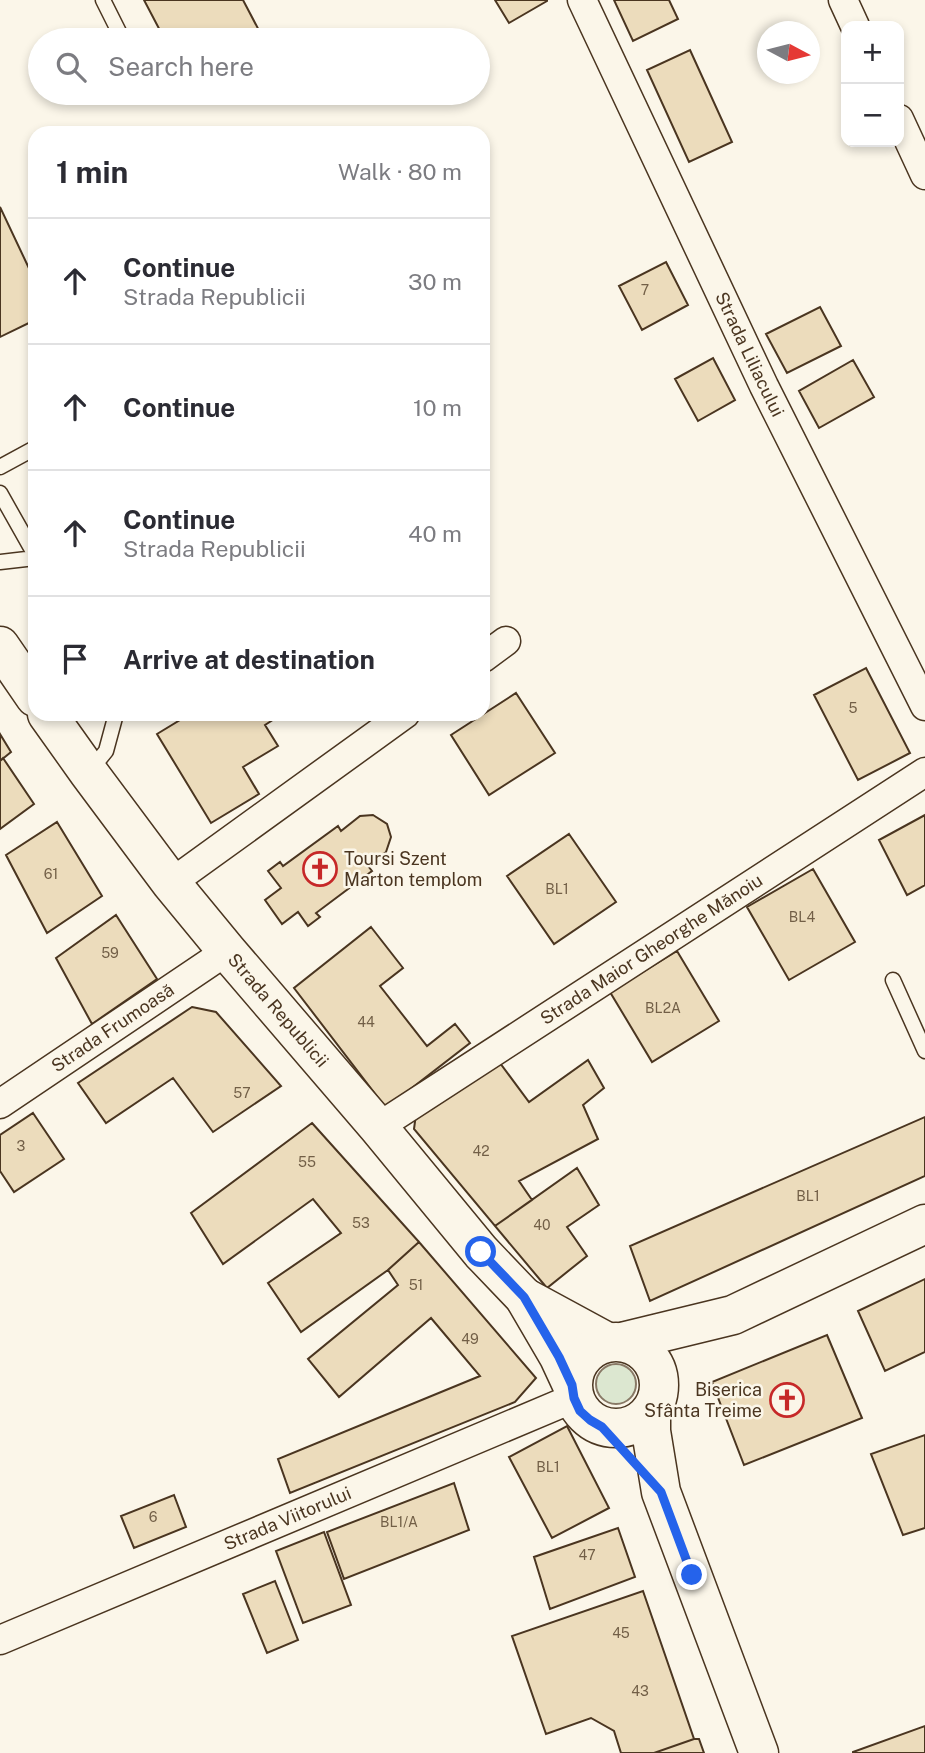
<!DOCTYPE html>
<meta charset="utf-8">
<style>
:root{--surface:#fff;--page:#f2f2f3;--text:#2b2b33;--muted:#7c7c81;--line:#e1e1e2}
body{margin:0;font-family:"Public Sans",sans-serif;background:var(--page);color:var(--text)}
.controls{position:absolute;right:21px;top:21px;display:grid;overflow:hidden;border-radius:14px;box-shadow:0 4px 10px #0003}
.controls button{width:63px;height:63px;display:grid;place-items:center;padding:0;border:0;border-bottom:2px solid var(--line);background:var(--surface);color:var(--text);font:35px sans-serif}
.compass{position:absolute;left:757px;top:21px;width:63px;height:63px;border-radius:50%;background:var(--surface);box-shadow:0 4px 10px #0003;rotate:97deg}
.stop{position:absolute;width:21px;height:21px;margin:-16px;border:5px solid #2563eb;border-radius:50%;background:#fff}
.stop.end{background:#2563eb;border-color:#fff;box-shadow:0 2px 7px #0008}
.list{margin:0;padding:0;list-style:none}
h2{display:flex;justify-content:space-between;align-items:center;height:91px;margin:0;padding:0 28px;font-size:30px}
h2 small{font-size:23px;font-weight:400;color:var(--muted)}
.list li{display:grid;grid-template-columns:46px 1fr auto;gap:21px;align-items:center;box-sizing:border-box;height:126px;padding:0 28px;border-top:2px solid var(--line)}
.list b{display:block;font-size:26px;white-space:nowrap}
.list p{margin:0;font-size:23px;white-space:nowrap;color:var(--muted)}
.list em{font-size:23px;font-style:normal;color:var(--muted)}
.icon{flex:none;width:38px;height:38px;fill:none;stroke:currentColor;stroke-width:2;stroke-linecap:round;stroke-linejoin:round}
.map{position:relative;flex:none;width:925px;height:1753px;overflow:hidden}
.search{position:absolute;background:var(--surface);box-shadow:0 4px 10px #0003;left:28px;top:28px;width:462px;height:77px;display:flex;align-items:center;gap:18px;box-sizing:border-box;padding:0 24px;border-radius:38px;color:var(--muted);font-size:26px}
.panel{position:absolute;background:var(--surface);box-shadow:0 4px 10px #0003;left:28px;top:126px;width:462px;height:595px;border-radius:21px}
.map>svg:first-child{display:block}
.green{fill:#dce7d0;stroke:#887966;stroke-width:2}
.building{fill:#ecdcbc;stroke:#4a3520;stroke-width:2}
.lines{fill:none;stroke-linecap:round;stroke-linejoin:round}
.lane-casing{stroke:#4a3520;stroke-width:17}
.street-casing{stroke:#4a3520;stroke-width:31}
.secondary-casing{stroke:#4a3520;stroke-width:41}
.primary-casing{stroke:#4a3520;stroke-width:41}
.lane{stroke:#fbf6e9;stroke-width:14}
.street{stroke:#fbf6e9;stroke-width:28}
.secondary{stroke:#fbf6e9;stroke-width:38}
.primary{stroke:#fbf6e9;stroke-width:38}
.route{stroke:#2563eb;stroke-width:9}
.labels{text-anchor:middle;stroke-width:5;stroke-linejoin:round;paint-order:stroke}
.number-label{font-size:14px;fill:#725f47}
.street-label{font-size:18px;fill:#4a3520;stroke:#fbf6e9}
.poi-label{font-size:18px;fill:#4a3520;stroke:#fbf6e9;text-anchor:start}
</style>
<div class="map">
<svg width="925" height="1753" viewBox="0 0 925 1753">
<rect width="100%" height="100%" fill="#fbf6e9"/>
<path class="green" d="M596 1384a20 20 0 1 1 40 0a20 20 0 1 1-40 0Z"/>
<path class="building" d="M 144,0 L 243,0 L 264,40 L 165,40 Z
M 495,0 L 547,0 L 547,1 L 509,23 Z
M 614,0 L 669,0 L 678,19 L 633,41 Z
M 690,50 L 732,142 L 689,162 L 647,70 Z
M 0,207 L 35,281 L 35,320 L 0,337 Z
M 666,262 L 688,305 L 642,330 L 619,286 Z
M 820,307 L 841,346 L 787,373 L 766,334 Z
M 713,358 L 735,400 L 698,421 L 675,379 Z
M 853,360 L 874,397 L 819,428 L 799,391 Z
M 866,668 L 910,753 L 858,780 L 814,695 Z
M 516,693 L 555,753 L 489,795 L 451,735 Z
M 190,714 L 282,714 L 265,725 L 278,746 L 243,767 L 259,794 L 211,823 L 157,734 Z
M 0,734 L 11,752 L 0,761 Z
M 3,758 L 34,804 L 0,829 L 0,761 Z
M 373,815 L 387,824 L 391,837 L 386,852 L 368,866 L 372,871 L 316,913 L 320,917 L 308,926 L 298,912 L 282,924 L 265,900 L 281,888 L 268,871 L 280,862 L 283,866 L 338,826 L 341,831 L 360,816 Z
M 925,815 L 925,885 L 907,895 L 879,840 Z
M 57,822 L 102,896 L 47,933 L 6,855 Z
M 569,834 L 616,902 L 554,944 L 507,876 Z
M 813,869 L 855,942 L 789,980 L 747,907 Z
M 116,915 L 157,979 L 92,1024 L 56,958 Z
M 371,927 L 403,968 L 380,986 L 427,1046 L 455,1024 L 470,1043 L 386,1108 L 294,988 Z
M 677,951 L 719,1021 L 652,1062 L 610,992 Z
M 192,1007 L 216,1012 L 281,1086 L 213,1132 L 173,1078 L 106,1123 L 78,1083 Z
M 497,1059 L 529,1102 L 588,1060 L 604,1088 L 583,1105 L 598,1139 L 519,1181 L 532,1200 L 495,1226 L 414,1129 L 416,1114 Z
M 33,1113 L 64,1159 L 14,1192 L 0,1171 L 0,1135 Z
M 925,1117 L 925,1176 L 650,1301 L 630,1246 Z
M 312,1123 L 419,1242 L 388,1270 L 301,1332 L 268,1283 L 341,1233 L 313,1199 L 223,1264 L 191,1213 Z
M 577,1168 L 599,1205 L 567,1227 L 587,1256 L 547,1288 L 495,1226 Z
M 419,1242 L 536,1378 L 515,1402 L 290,1493 L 278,1459 L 480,1376 L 431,1318 L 339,1397 L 308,1359 L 398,1285 L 388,1270 Z
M 925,1279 L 925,1352 L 885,1371 L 858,1311 Z
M 827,1335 L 862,1418 L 744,1465 L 712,1382 Z
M 567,1426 L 609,1508 L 552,1538 L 509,1457 Z
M 925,1435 L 925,1528 L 903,1535 L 871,1454 Z
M 454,1483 L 469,1530 L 344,1579 L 327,1532 Z
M 174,1495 L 186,1527 L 134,1548 L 121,1516 Z
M 618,1528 L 635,1577 L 550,1609 L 534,1557 Z
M 324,1532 L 351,1605 L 303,1623 L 276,1551 Z
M 275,1581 L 298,1640 L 267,1653 L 243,1594 Z
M 643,1591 L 694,1739 L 654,1753 L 621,1753 L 614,1731 L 591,1718 L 546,1734 L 512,1636 Z
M 925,1726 L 925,1753 L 853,1753 L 853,1752 Z
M 694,1739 L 699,1739 L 704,1753 L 654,1753 Z"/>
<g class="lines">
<g class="lane-casing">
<path id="lane" d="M 103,0 L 123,40
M 151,93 L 152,94
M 0,467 L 35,448
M 0,493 L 35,555
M 0,562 L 35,558
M 89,772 L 106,751 L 116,714
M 893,980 L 925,1051"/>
</g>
<g class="street-casing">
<g id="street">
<path id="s1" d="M 582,0 L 764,386 L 925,706"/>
<path d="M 843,0 L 855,26"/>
<path d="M 899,119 L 925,175"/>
<path d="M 483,658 L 506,641"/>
<path d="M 171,883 L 405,714"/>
<path id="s2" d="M 0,1104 L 227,951"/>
<path id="s3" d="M 378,1127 L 925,772"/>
<path id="s4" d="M 0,1640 L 574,1398"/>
</g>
</g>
<g class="secondary-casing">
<g id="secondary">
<path d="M 0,646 L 35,697"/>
<path id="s5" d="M 47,714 L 89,773 L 171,883 L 227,951 L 378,1127 L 481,1252 L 524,1297 L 559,1357 L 572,1385"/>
<path d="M 524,1297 L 607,1342"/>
</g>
</g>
<g class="primary-casing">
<path id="primary" d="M573 1385a43 43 0 1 1 86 0a43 43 0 1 1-86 0Z
M 622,1342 L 733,1315 L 925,1224
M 651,1411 L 651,1431 L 661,1492 L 759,1753"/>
</g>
<use href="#lane" class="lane"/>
<use href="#street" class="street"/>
<use href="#secondary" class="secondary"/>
<use href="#primary" class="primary"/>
</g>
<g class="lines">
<path class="route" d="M 481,1252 L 524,1297 L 559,1357 L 572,1385 L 574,1398 L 580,1411 L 590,1420 L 602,1427 L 661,1492 L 692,1575"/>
</g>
<defs>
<g id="church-ring" transform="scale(1.75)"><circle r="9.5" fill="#fbf6e9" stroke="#c62828" stroke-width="1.5"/><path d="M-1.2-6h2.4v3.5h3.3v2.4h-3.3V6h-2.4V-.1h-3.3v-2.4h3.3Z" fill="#c62828"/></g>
</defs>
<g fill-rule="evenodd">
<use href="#church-ring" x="320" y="869"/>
<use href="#church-ring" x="787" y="1400"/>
</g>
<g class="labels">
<g class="number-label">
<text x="645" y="295">7</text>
<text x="853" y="713">5</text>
<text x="51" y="879">61</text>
<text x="557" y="894">BL1</text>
<text x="802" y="922">BL4</text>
<text x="110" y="958">59</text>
<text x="663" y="1013">BL2A</text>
<text x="366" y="1027">44</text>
<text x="242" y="1098">57</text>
<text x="21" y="1151">3</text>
<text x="481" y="1156">42</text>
<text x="307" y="1167">55</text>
<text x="808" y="1201">BL1</text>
<text x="361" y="1228">53</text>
<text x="542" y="1230">40</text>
<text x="416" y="1290">51</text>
<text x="470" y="1344">49</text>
<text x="548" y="1472">BL1</text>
<text x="153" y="1522">6</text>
<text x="399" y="1527">BL1/A</text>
<text x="587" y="1560">47</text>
<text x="621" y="1638">45</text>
<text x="640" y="1696">43</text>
</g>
<g class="street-label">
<text dy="6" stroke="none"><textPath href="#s1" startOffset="392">Strada Liliacului</textPath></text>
<text dy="6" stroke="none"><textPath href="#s3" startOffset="326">Strada Maior Gheorghe Mănoiu</textPath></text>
<text dy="6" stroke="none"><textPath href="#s5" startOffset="376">Strada Republicii</textPath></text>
<text dy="6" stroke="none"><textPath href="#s2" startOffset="136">Strada Frumoasă</textPath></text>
<text dy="6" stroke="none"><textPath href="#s4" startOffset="312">Strada Viitorului</textPath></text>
</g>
<g class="poi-label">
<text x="344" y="865">Toursi Szent<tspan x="344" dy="21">Marton templom</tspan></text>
<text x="762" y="1396" text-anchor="end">Biserica<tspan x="762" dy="21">Sfânta Treime</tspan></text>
</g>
</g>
</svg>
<div class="controls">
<button>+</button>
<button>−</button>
</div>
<svg class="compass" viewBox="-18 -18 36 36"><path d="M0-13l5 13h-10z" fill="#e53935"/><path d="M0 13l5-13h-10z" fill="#7c7c81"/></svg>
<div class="stop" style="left:481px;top:1252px"></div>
<div class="stop end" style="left:692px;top:1575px"></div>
<div class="search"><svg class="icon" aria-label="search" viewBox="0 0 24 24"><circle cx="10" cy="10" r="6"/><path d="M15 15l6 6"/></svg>Search here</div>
<section class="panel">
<h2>1 min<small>Walk · 80 m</small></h2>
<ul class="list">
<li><svg class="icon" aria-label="ahead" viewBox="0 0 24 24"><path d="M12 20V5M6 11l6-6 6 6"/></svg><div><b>Continue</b><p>Strada Republicii</p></div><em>30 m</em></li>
<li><svg class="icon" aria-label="ahead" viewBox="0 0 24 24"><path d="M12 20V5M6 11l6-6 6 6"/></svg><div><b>Continue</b></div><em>10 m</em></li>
<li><svg class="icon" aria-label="ahead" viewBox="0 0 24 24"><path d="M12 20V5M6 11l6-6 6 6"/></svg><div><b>Continue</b><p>Strada Republicii</p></div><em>40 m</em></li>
<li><svg class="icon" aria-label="arrive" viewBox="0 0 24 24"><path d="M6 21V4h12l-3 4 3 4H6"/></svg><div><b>Arrive at destination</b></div></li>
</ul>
</section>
</div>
